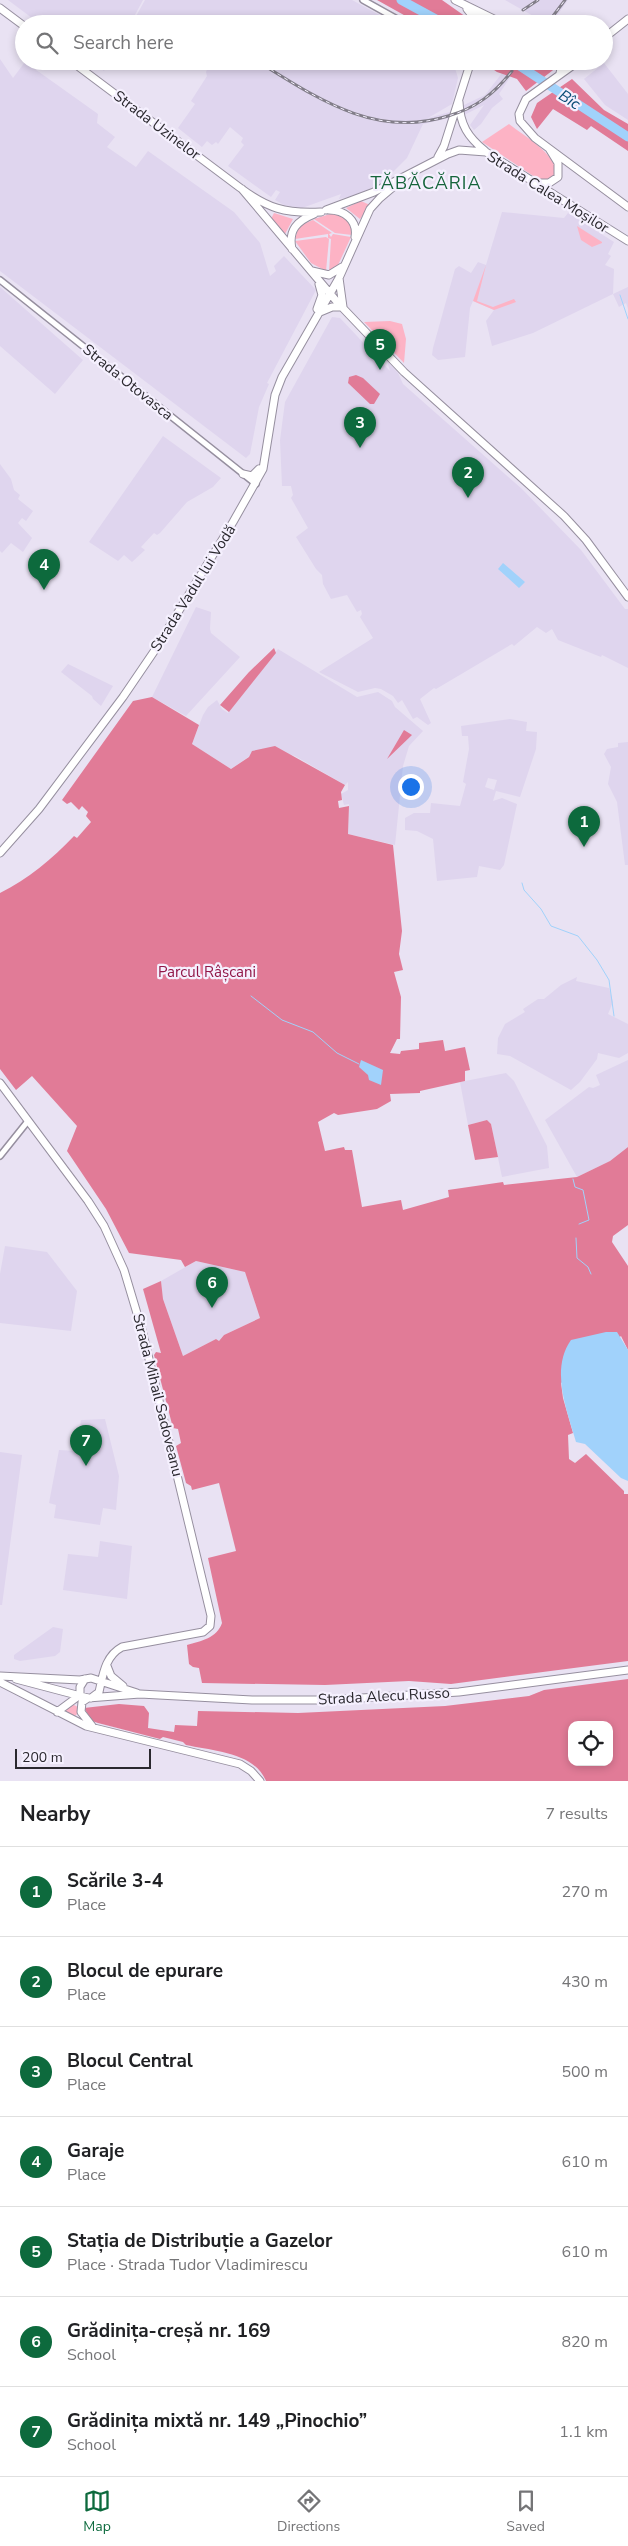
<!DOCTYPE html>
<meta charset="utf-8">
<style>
:root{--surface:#fff;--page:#f2f2f2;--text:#202124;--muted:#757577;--line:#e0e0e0;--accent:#0d6a3d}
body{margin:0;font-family:"Nunito Sans",sans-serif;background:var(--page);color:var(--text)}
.controls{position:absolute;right:15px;bottom:15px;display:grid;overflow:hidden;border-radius:10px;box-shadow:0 2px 8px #0003}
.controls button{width:45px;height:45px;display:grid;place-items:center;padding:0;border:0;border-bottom:1px solid var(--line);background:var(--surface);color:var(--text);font:25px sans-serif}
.scale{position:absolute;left:15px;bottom:12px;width:136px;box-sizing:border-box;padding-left:5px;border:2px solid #2a282e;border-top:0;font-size:14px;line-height:18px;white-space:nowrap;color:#2a282e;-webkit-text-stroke:4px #f5f0fe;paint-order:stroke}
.you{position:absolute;left:410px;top:786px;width:18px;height:18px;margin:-12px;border:4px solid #fff;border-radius:50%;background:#1a73e8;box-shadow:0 0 0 8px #1a73e833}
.badge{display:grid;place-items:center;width:32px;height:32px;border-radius:50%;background:var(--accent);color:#fff;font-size:16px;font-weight:700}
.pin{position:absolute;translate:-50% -41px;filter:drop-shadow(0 1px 2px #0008)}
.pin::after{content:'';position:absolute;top:26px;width:18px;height:15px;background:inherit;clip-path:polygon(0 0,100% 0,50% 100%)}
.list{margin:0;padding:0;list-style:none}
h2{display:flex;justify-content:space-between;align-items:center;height:65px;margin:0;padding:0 20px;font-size:21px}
h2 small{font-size:16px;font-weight:400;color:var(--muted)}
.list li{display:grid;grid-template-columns:32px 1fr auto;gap:15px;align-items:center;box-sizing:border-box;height:90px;padding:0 20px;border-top:1px solid var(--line)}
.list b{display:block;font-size:19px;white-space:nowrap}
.list p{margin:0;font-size:16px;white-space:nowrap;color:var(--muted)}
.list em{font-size:16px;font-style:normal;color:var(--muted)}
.icon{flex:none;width:28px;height:28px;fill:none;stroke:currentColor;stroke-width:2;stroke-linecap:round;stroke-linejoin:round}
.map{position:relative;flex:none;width:628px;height:1781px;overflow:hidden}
.search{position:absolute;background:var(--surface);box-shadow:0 2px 8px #0003;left:15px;right:15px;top:15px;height:55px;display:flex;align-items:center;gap:12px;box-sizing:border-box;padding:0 18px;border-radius:28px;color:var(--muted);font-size:19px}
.sheet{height:695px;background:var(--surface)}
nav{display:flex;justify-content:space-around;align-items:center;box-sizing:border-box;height:70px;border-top:1px solid var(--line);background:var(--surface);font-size:14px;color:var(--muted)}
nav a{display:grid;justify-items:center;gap:2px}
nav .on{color:var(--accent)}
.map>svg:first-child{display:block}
.built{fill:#dfd5ee;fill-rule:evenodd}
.green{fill:#fdb3c5}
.forest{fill:#e17b97;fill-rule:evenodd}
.water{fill:#a1d2fb}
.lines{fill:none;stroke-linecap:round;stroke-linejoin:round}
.stream{stroke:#a1d2fb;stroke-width:1}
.river{stroke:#a1d2fb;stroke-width:9}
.minor-casing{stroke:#968f9f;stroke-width:8}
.major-casing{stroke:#968f9f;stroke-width:9}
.minor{stroke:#fff;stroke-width:5}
.major{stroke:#fff;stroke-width:7}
.rail-casing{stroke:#827e89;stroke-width:3}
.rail{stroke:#f5f0fe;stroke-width:1;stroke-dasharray:4;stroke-linecap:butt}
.labels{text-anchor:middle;stroke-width:4.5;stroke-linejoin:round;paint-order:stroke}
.street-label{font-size:15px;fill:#2a282e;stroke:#f5f0fe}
.park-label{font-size:15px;fill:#911748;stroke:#f5f0fe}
.water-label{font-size:16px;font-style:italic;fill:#084b76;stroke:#f5f0fe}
.quarter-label{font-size:18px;letter-spacing:1px;fill:#15643b;stroke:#f5f0fe}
</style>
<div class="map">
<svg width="628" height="1781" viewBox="0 0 628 1781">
<rect width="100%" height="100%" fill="#e9e2f3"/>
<path class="built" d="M 8,0 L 143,0 L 130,24 L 40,24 Z
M 145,0 L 352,0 L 396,24 L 144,24 L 135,18 Z
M 505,0 L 568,0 L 551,24 L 543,24 L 544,22 Z
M 0,59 L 13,78 L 25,62 L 98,114 L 97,123 L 115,137 L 107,147 L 136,167 L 148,151 L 234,212 L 260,243 L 270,276 L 276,271 L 274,266 L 284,256 L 316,290 L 267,383 L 269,384 L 259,407 L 250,454 L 246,458 L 0,271 Z
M 91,61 L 110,61 L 104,71 Z
M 198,61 L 453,61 L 458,78 L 452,104 L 428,118 L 450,112 L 449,118 L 423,124 L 407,158 L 379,186 L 357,195 L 339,199 L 341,194 L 302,208 L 284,205 L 275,200 L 280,192 L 276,190 L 271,197 L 228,166 L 244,145 L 241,142 L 243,138 L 230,127 L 218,144 L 216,142 L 212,145 L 207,141 L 202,147 L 178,128 L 195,104 L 191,101 L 207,76 L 206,72 L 208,67 Z
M 604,63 L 628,94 L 628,120 L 605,105 L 584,79 Z
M 506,68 L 513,73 L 499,94 L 503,99 L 492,108 L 481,124 L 474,130 L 470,125 L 484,105 L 464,115 L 464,105 L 485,95 Z
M 502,212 L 564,218 L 568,213 L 614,242 L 608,254 L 611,256 L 605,265 L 614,269 L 613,294 L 628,287 L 628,309 L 626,303 L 619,307 L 613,294 L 533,333 L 492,346 L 486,321 L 494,310 L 473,301 L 470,308 L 465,357 L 438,360 L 432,355 L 433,348 L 455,269 L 459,266 L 471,273 L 478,262 L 486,265 Z
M 0,287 L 83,360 L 55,394 L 0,346 Z
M 332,317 L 340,318 L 390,371 L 387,361 L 398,373 L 403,384 L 522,489 L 581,550 L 625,609 L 628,609 L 628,668 L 602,655 L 601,657 L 558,640 L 552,629 L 546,633 L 537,627 L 514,646 L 512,644 L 436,689 L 434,688 L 420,699 L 431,723 L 428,725 L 417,717 L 413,719 L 402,700 L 398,703 L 393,696 L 381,689 L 375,688 L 358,692 L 319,672 L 373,638 L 360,617 L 362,614 L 361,610 L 357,612 L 347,595 L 331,599 L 323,584 L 322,575 L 316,569 L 296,537 L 308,528 L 291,498 L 293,495 L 291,486 L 282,486 L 280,440 L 285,402 Z
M 163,436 L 221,478 L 213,487 L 187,502 L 160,533 L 157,535 L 154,533 L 141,547 L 145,550 L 132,562 L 124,555 L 118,561 L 89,542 Z
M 0,464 L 11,479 L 14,490 L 20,495 L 18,499 L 33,511 L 26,521 L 22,518 L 18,523 L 32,538 L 23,552 L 11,543 L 2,553 L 0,551 Z
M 196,607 L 211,612 L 210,629 L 211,633 L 240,657 L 186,716 L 152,697 Z
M 278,649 L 357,697 L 378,692 L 392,701 L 395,707 L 423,731 L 409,746 L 403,766 L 395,845 L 348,834 L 349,804 L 344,805 L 341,794 L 348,790 L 348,782 L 345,785 L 295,756 L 270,748 L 257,751 L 231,769 L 192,744 L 203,715 L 208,707 L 217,700 L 222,709 L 228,713 Z
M 68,664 L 113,686 L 101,706 L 93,699 L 92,696 L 61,672 Z
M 510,719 L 527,722 L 526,731 L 537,732 L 536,749 L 520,797 L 496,791 L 493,801 L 502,798 L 517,804 L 504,865 L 500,870 L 479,866 L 477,877 L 437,881 L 433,839 L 417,831 L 405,830 L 405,818 L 414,813 L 430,813 L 431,803 L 460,806 L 466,784 L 463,782 L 469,749 L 468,736 L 462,736 L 461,726 ZM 488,778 L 497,780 L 494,790 L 485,787 Z
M 628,742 L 628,865 L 625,865 L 617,802 L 608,784 L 611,767 L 604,754 L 607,749 L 618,747 L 618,743 Z
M 577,977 L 576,981 L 609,988 L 613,1002 L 608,1014 L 628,1024 L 628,1053 L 619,1058 L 598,1053 L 597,1059 L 580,1082 L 571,1090 L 510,1056 L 497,1054 L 498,1038 L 505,1024 L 525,1012 L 523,1009 L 538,999 L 544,999 L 561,985 Z
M 628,1060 L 628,1147 L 610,1161 L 577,1177 L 545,1120 L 589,1087 L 593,1088 L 600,1085 L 596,1075 Z
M 506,1073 L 514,1081 L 547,1146 L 549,1168 L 502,1177 L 491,1124 L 487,1120 L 468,1125 L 460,1082 Z
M 5,1246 L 47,1252 L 77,1291 L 71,1331 L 0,1323 L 0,1274 Z
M 196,1261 L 245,1272 L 260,1318 L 224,1335 L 219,1341 L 216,1339 L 183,1356 L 163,1299 L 161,1281 Z
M 105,1419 L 119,1476 L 116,1510 L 103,1508 L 100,1525 L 54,1518 L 56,1505 L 49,1503 L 59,1450 L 76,1451 L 81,1420 Z
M 0,1452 L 22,1455 L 2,1605 L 0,1605 Z
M 100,1541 L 132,1546 L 127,1599 L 63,1590 L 68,1554 L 98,1557 Z
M 53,1627 L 63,1629 L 60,1652 L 55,1656 L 20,1661 L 14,1659 L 14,1655 Z"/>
<path class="green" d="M 509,124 C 524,136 554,152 557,173 L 552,180 L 541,181 L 482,142 Z
M 361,201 L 370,205 L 360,219 L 346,208 Z
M 274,213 L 293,219 L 285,234 L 271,219 Z
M 330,214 C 343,213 353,222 352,235 L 335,233 L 314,219 Z
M 313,220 L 332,233 L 329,234 L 331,237 L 333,234 L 351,237 L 338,265 L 329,272 L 331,239 L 328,238 L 328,234 L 295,239 L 299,226 Z
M 577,226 L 602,242 L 602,243 L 592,247 L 581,240 Z
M 326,237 L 329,239 L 326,271 L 311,263 L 295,241 Z
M 486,265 L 477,301 L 493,307 L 514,299 L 516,302 L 494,310 L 473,301 Z
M 390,321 L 402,324 L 406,339 L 404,363 L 364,322 Z
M 72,1704 L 78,1707 L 78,1713 L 75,1716 L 64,1711 Z"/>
<path class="forest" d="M 377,0 L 442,0 L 469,19 L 471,24 L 420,24 Z
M 481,61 L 556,61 L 557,67 L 526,91 L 517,79 L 497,72 Z
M 572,79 L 604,110 L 628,124 L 628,151 L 591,126 L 587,130 L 553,109 L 537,129 L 531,117 L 537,103 Z
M 356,375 L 363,378 L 380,394 L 374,404 L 370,404 L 348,383 L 349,377 Z
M 274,648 L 276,653 L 229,712 L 220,705 L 249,672 Z
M 152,697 L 199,725 L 192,744 L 231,769 L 249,757 L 252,751 L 275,746 L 345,785 L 341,792 L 342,800 L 338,801 L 339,808 L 349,806 L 348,834 L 393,845 L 402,931 L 399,954 L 403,970 L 394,972 L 401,997 L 400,1039 L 397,1039 L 390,1053 L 400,1054 L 401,1051 L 419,1049 L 419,1043 L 443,1040 L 445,1051 L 465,1047 L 470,1070 L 465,1071 L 465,1081 L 420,1091 L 420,1093 L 390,1094 L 391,1101 L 377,1109 L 338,1115 L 334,1113 L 318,1122 L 325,1151 L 344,1147 L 345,1150 L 352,1150 L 362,1207 L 401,1200 L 403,1210 L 449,1197 L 448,1190 L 503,1182 L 504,1185 L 577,1177 L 610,1161 L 628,1147 L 628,1225 L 613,1236 L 612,1242 L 628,1266 L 628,1350 L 621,1336 L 561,1383 L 563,1398 L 573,1433 L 568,1435 L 569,1459 L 575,1463 L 586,1454 L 624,1491 L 624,1494 L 628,1494 L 628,1661 L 451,1684 L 409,1681 L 325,1685 L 202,1683 L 199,1668 L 193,1667 L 189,1664 L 187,1645 C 201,1641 217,1638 222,1623 L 208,1558 L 236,1551 L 219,1483 L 192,1490 L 191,1486 L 186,1483 L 176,1446 L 181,1443 L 178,1429 L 173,1428 L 154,1355 L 156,1352 L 161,1353 L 143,1289 L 161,1281 L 163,1299 L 183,1356 L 216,1339 L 219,1341 L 224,1335 L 260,1318 L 245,1272 L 196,1261 L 185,1267 L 181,1260 L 129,1253 L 106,1209 L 67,1151 L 77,1126 L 32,1076 L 16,1090 L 0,1069 L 0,893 C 28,879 52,859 74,836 L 77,838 L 91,822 L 86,816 L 88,812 L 82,806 L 79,810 L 71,802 L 67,804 L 62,800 L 133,701 Z
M 404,730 L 412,735 L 387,759 Z
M 487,1120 L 491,1124 L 498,1157 L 475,1160 L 468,1125 Z
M 628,1679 L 628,1781 L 266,1781 C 254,1752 213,1751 186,1745 L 183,1742 L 163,1737 L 160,1739 L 98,1723 L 92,1721 L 84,1708 L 119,1704 L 144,1706 L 149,1713 L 148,1728 L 174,1732 L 175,1725 L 197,1726 L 198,1711 L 298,1713 L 445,1706 L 529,1696 L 544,1690 ZM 572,1725 L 609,1725 L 609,1762 L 572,1762 Z"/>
<path class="water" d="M 503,563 L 525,582 L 519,588 L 498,569 Z
M 361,1060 L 383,1070 L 381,1085 L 369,1080 L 368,1075 L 359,1067 Z
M 606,1332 L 617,1332 L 628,1350 L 628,1481 L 621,1478 L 585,1444 L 576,1442 C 567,1410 550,1370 571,1340 Z"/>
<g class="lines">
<path class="stream" d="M 620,295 L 628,319
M 522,883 L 524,890 L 541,909 L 551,926 L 578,936 L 597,960 L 609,980 L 614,1016
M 251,996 L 282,1020 L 313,1032 L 337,1053 L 359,1064
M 573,1179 L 575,1187 L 583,1190 L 589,1220 L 579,1224
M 576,1238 L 577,1258 L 588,1267 L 591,1274"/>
<path class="river" d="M 401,0 L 445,24
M 512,61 L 628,137"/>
<g class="minor-casing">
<path id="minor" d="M 363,0 L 406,24
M 0,280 L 256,484
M 0,1156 L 28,1121"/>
</g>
<g class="major-casing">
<path id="major" d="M 455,0 L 504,24
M 0,8 L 24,26
M 467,9 L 479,24
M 604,38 L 628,19
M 71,61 L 239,187 C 267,208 285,214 321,212
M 579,61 L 526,99 L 519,114 L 520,121 L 535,138 L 628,207
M 560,73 L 563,61
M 459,102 C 460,125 468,137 485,151
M 438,157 L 444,146 L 471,61
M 536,183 L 549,183 L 558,177 L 558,163 L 550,150
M 242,189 L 338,303 L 404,372 L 564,516 L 586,540 L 628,597
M 326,210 L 374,192 L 448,154 L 459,150 L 486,152 L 628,241
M 329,210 C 344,210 358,220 355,237
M 292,249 C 288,230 297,221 314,214
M 312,271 L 329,275 L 342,267
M 339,278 L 343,307
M 317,309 L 322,295 L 319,284
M 320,312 L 332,307 L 343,307
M 243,474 L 252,476 L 259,469
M 0,853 L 39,809 L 123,697 L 155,650 L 233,522 L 263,469 L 275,395 L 282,377 L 339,278 L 370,209 L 380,198 L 406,176
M 0,1083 L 88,1201 L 104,1226 L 124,1270 L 142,1330 L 211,1616 L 210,1626 L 203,1632 L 122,1647 C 105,1656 103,1675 99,1692 L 91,1698
M 107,1666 L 111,1676 L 123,1686
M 0,1676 L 80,1680 L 91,1678 L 137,1693
M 16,1679 L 88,1698 L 140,1694 L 252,1700 L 329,1700 L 459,1692 L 628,1670
M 0,1682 L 86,1726 L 240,1764 L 251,1771 L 260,1781
M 80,1695 L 80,1687 L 85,1679
M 88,1698 L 82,1702 L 81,1712 L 92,1726
M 57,1712 L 80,1695"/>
</g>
<use href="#minor" class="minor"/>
<use href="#major" class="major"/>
<g class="rail-casing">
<path id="rail" d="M 523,10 L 538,0
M 547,24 L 565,0
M 257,61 C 317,98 375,139 448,116 C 476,108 494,94 512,71"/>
</g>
<use href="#rail" class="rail"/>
</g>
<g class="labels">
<g class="street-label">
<text transform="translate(157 125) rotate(37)" y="5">Strada Uzinelor</text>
<text transform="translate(548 192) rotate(32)" y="5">Strada Calea Moșilor</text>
<text transform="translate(128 382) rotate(39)" y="5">Strada Otovasca</text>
<text transform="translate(193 588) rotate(-58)" y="5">Strada Vadul lui Vodă</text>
<text transform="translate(158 1395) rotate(76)" y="5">Strada Mihail Sadoveanu</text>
<text transform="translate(384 1696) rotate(-3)" y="5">Strada Alecu Russo</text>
</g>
<g class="park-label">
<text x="207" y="977">Parcul Râșcani</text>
</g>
<g class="water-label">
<text transform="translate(570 99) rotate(33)" y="6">Bîc</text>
</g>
<g class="quarter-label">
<text x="426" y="189">TĂBĂCĂRIA</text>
</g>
</g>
</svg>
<div class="controls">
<button><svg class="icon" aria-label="locate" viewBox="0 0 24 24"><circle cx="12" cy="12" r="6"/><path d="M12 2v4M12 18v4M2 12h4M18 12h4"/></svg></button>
</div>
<div class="scale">200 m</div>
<div class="you"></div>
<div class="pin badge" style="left:584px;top:847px">1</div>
<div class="pin badge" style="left:468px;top:498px">2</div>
<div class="pin badge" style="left:360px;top:448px">3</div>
<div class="pin badge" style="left:44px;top:590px">4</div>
<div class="pin badge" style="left:380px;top:370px">5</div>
<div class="pin badge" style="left:212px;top:1308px">6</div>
<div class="pin badge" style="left:86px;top:1466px">7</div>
<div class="search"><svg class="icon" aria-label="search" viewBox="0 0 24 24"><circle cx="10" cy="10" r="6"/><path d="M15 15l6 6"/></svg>Search here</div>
</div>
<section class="sheet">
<h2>Nearby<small>7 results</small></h2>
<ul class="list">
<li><span class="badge">1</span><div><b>Scările 3-4</b><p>Place</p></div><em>270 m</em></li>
<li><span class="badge">2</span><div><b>Blocul de epurare</b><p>Place</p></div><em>430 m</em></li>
<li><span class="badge">3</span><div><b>Blocul Central</b><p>Place</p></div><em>500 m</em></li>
<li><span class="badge">4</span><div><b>Garaje</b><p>Place</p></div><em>610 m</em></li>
<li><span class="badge">5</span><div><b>Stația de Distribuție a Gazelor</b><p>Place · Strada Tudor Vladimirescu</p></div><em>610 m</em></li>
<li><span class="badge">6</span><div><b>Grădinița-creșă nr. 169</b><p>School</p></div><em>820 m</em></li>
<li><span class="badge">7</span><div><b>Grădinița mixtă nr. 149 „Pinochio”</b><p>School</p></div><em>1.1 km</em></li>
</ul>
</section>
<nav>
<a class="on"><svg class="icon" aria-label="map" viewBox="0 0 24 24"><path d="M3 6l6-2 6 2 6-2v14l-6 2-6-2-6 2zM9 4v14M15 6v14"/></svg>Map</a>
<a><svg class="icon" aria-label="directions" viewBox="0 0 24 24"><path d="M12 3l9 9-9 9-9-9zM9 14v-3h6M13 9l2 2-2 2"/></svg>Directions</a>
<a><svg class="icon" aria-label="saved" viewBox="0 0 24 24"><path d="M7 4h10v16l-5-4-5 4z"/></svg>Saved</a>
</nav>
